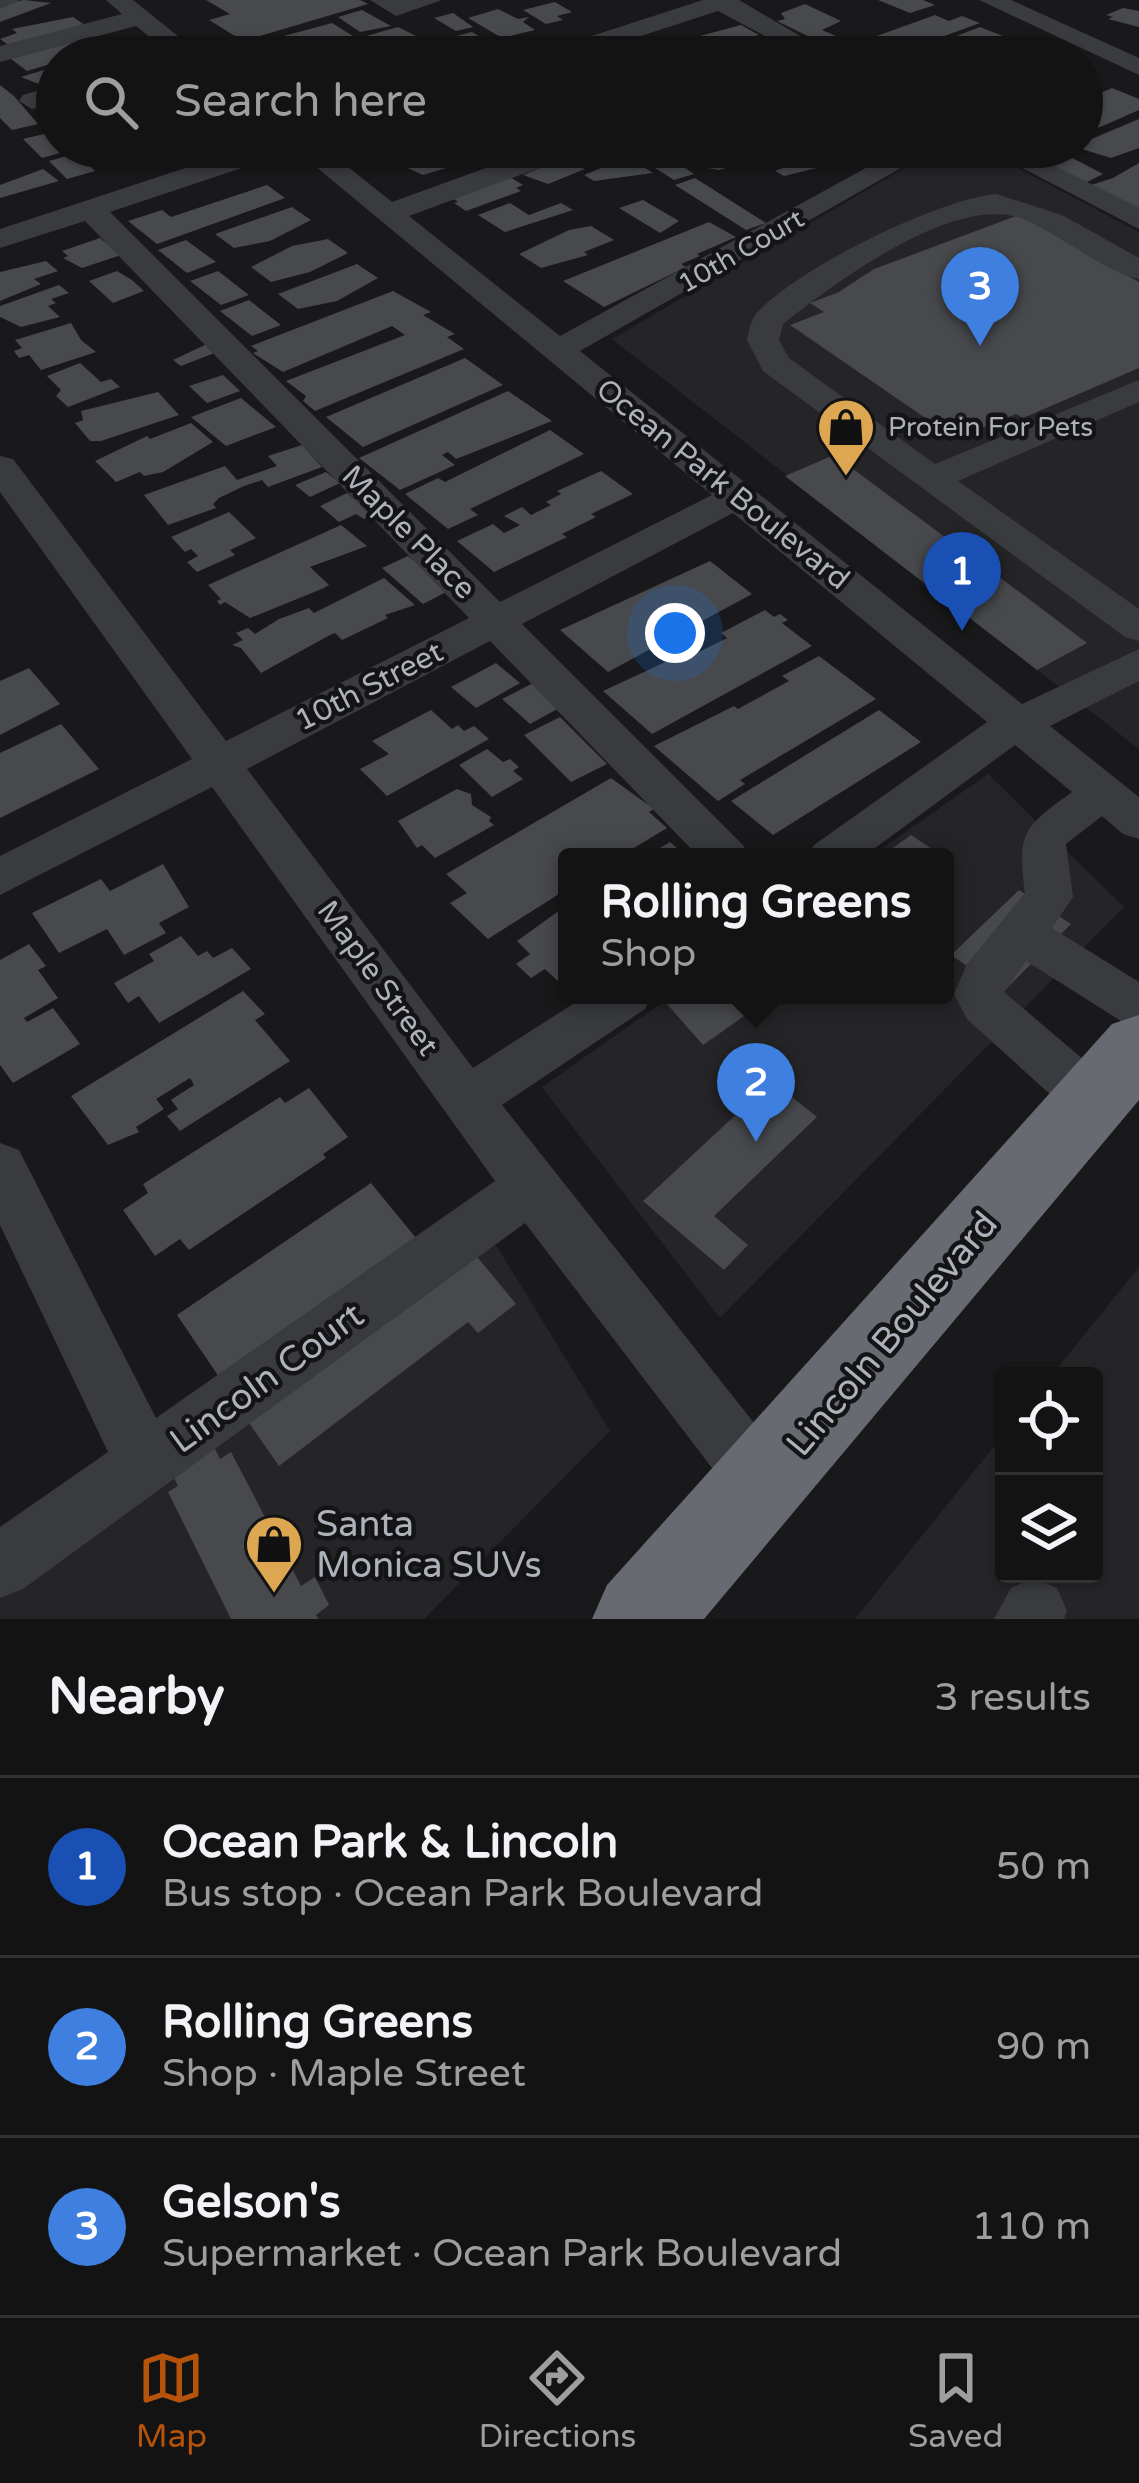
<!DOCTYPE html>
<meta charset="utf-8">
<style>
:root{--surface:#131314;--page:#202022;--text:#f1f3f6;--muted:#9d9ea0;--line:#323234;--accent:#b45309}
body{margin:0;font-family:"Varela Round",sans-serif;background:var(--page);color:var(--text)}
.controls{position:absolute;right:36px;bottom:36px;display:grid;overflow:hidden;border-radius:12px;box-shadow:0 3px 9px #0004}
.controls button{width:108px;height:108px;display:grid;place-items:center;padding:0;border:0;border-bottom:3px solid var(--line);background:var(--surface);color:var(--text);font:60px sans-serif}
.you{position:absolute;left:675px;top:633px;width:42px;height:42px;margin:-30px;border:9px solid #fff;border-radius:50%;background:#1a73e8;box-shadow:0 0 0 18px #1a73e833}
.badge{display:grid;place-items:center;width:78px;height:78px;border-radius:50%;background:var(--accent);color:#fff;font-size:39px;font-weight:700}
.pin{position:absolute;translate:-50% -99px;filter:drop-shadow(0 3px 6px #0008)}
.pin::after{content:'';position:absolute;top:63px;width:42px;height:36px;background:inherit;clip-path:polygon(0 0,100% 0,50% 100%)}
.popup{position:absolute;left:558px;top:848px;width:396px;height:156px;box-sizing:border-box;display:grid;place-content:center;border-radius:12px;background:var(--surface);filter:drop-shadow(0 3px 9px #0005);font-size:39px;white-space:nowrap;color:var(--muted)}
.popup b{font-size:45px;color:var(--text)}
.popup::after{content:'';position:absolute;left:50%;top:100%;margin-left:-24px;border:24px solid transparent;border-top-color:var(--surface)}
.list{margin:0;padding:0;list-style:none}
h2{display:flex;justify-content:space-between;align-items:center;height:156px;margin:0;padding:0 48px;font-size:51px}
h2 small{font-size:39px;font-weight:400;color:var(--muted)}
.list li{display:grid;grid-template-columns:78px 1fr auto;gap:36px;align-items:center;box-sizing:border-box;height:180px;padding:0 48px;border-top:3px solid var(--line)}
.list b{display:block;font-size:45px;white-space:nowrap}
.list p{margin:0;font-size:39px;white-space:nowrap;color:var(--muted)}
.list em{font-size:39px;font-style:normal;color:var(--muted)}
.icon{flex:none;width:66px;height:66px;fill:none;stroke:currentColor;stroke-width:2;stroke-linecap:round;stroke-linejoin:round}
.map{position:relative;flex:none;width:1139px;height:1619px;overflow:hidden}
.search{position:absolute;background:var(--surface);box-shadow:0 3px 9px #0004;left:36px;right:36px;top:36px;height:132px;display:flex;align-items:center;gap:30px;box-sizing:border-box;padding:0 42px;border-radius:66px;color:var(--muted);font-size:45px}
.sheet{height:696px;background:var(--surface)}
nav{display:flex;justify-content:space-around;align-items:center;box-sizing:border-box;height:168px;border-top:3px solid var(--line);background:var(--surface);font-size:33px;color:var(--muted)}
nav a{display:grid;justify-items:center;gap:6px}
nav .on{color:var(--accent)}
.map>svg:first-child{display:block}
.built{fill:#252528}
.building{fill:#48494d}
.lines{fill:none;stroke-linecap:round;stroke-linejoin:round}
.minor{fill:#3a3b3f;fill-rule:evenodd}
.highway{fill:#676a70;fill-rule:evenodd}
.labels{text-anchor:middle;stroke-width:9;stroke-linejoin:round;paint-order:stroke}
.far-street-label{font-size:27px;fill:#adb1b9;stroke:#141416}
.far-poi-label{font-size:27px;fill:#adb1b9;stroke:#141416;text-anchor:start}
.street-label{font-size:30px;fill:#adb1b9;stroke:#141416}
.near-street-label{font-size:36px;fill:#adb1b9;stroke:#141416}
.near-poi-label{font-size:36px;fill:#adb1b9;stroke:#141416;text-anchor:start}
</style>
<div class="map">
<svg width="1139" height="1619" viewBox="0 0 1139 1619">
<rect width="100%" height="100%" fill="#19191b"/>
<path class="built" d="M 961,152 L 995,156 L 1139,232 L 1139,749 L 612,339 L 923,157 Z
M 988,774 L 1124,907 L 720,1318 L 542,1087 L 673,995 L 945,995 L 945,857 L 870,857 Z
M 482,1222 L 610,1431 L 424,1619 L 0,1619 L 0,1571 Z
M 1139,1267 L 1139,1619 L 855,1619 L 1004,1434 L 1004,1574 L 1094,1574 L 1094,1376 L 1051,1376 Z"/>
<path class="building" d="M 24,0 L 51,3 L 0,22 L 0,5 Z
M 206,0 L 360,0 L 368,4 L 243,41 L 209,20 L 230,14 Z
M 878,0 L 923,0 L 935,5 L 910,13 Z
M 555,2 L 572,12 L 557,16 L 563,20 L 546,24 L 523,10 Z
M 805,4 L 841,21 L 822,30 L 843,39 L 826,45 L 777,21 L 785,19 L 781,13 Z
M 1123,8 L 1139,11 L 1139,27 L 1108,19 L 1113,17 L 1106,15 Z
M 498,9 L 518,19 L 529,17 L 523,22 L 535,30 L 502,38 L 468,18 Z
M 362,10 L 391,26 L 360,32 L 338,17 Z
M 453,13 L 466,22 L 473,27 L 456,31 L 434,18 Z
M 935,15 L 949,21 L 962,16 L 980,23 L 887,57 L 844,57 L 827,49 L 853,40 L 866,46 L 882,41 L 874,37 Z
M 73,17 L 85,25 L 10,46 L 0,39 L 17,33 L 12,29 Z
M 332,23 L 353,36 L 265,57 L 254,57 L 239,48 Z
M 741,25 L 759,35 L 742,39 L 769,54 L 787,49 L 802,57 L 732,57 L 696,37 Z
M 398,27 L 416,36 L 443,57 L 380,57 L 387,54 L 359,38 Z
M 980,27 L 1018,42 L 980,57 L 902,57 Z
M 472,32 L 490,43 L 452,54 L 434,42 Z
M 83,34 L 95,43 L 76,48 L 82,52 L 57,57 L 51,60 L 54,63 L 27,71 L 7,56 Z
M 693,45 L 715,57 L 655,57 L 655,56 Z
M 57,66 L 54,90 L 21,77 Z
M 0,85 L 14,96 L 38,124 L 12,130 L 0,118 Z
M 1112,88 L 1139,99 L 1139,110 L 1082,135 L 1082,101 Z
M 1139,119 L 1139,148 L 1111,158 L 1082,149 L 1082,143 Z
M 48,133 L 57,147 L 67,151 L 42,158 L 23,139 Z
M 114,147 L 175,147 L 175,148 L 131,159 Z
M 388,147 L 421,147 L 426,150 L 392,161 L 376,151 Z
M 458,147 L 516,147 L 517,148 L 489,161 L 482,157 L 423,175 L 403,166 Z
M 622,147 L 654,147 L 694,174 L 674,180 Z
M 670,147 L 703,147 L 733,166 L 719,170 L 702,167 Z
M 714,147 L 791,147 L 825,166 L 784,176 L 775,171 L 785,167 L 764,155 L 758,156 L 766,162 L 748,168 Z
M 1057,150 L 1103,174 L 1085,183 L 1037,158 Z
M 77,153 L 95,171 L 67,179 L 49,161 Z
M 628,157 L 653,173 L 594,181 L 584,175 Z
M 557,161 L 585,169 L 548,184 L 523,175 Z
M 1139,163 L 1139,209 L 1091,185 L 1113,178 Z
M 43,169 L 59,181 L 0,198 L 0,185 Z
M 507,175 L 523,185 L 516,188 L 521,191 L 466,211 L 454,203 L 458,202 L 453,198 Z
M 695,178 L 766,223 L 746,230 L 675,185 Z
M 267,185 L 285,198 L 157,244 L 128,221 L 162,210 L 171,217 Z
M 643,200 L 679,221 L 660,233 L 619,208 Z
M 510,203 L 529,215 L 561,203 L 573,210 L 505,232 L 478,215 Z
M 292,207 L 311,220 L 270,241 L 234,248 L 215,234 Z
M 1019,215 L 1139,282 L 1139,368 L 1023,418 L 1016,414 L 956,439 L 790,325 L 824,312 L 810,303 L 839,292 L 874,269 Z
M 709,222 L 736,237 L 697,254 L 700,256 L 681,264 L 686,267 L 604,307 L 563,281 Z
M 591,226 L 614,240 L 584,252 L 588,255 L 541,268 L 519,254 L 569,230 Z
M 100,238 L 121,255 L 82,268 L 63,258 L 68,256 L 62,251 Z
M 328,239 L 348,253 L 310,272 L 271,282 L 251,267 L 292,246 Z
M 186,240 L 216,262 L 187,273 L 158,250 Z
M 46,261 L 58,271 L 34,279 L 41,284 L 0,301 L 0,272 Z
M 357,264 L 378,278 L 337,301 L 298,309 L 278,294 Z
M 117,271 L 132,280 L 144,291 L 113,303 L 89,281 Z
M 218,271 L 249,295 L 221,305 L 190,281 Z
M 59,285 L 69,293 L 51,299 L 56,303 L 48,306 L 60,317 L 21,327 L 0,317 L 0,306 Z
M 393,291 L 431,312 L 423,315 L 455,334 L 447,337 L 464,349 L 315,411 L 303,401 L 306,396 L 286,381 L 405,335 L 392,326 L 283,372 L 253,353 L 258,351 L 251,346 Z
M 249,300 L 281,325 L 252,336 L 220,311 Z
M 71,323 L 81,340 L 96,352 L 41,370 L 29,355 L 19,358 L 14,351 L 22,348 L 15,340 Z
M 207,344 L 217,352 L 181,366 L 173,360 Z
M 465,358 L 503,385 L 363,447 L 326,417 Z
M 80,363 L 101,382 L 111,379 L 120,387 L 68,407 L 56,396 L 61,390 L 47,376 Z
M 223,375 L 240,391 L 207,403 L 189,386 Z
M 508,391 L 552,421 L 456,459 L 448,452 L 442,455 L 455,465 L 400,490 L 359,458 Z
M 158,392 L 179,415 L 101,441 L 90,441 L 75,423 L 83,420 L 81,411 Z
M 241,398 L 276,427 L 226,446 L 191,417 Z
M 191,423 L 213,442 L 163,472 L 144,476 L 140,472 L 116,482 L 95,461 L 147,436 L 150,439 Z
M 550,430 L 584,454 L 470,509 L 478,515 L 448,529 L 405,494 L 438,478 L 445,482 Z
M 302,445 L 322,467 L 268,487 L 262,480 L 244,486 L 219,498 L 213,504 L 216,508 L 168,525 L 144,495 L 225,466 L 237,480 L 277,466 L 268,456 Z
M 834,455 L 1033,602 L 1087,643 L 1037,670 L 785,476 Z
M 601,471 L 633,494 L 591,514 L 596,517 L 562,534 L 567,537 L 494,572 L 457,541 L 493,524 L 504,533 L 520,525 L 504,516 L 522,507 L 531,515 L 551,505 L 546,502 L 561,494 L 557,491 Z
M 326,472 L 340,483 L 310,497 L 295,485 Z
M 347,493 L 366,509 L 376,514 L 364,519 L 356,514 L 339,522 L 320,506 Z
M 229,512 L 256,538 L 230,550 L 235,555 L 197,572 L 187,562 L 198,556 L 191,549 L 185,552 L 171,537 Z
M 341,525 L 367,546 L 310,567 L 329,585 L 324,588 L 250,618 L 225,602 L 220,605 L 217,601 L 221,599 L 208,585 Z
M 408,556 L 450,590 L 423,604 L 382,568 Z
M 710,561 L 752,594 L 608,672 L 560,630 Z
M 384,578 L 415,605 L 385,615 L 388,618 L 342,640 L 335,633 L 330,635 L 261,673 L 241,648 L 232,645 L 243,640 L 236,633 L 248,628 L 255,634 L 279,619 L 309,608 L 314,613 Z
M 765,610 L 774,617 L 780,614 L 788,620 L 782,623 L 812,646 L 652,734 L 603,691 L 674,658 L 669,653 L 678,648 L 689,657 L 727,638 L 721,633 Z
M 819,656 L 876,699 L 740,780 L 745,784 L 718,801 L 654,746 L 734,706 L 738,709 L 789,681 L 782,676 Z
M 496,663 L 520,683 L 476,708 L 451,687 Z
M 29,668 L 60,704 L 0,735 L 0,681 Z
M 535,682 L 563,706 L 530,724 L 502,699 Z
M 431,710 L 452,729 L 458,725 L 464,731 L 474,726 L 489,739 L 387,796 L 360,769 L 389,754 L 372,741 Z
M 879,710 L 921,742 L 773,835 L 731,801 Z
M 560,717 L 607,764 L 571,782 L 524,735 Z
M 61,724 L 99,769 L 0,818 L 0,753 Z
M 487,749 L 503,762 L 510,759 L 519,767 L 513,771 L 523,779 L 492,797 L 459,765 Z
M 611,778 L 654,809 L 649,812 L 667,828 L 619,857 L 567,857 L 567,889 L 488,939 L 450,903 L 467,893 L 446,874 Z
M 457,789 L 471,794 L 472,805 L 491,817 L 489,821 L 494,825 L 435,858 L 422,845 L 417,848 L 398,821 Z
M 911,835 L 944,857 L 880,857 Z
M 670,842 L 687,857 L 645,857 Z
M 163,864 L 189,907 L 159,923 L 166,933 L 124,955 L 107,929 L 59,953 L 32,913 L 101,879 L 110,891 Z
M 1019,890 L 1071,924 L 1004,991 L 951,955 Z
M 567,905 L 567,978 L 560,983 L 545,969 L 531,978 L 516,964 L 530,954 L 517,941 Z
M 181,936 L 198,956 L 207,951 L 213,958 L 232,948 L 251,969 L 159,1023 L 139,996 L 128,1003 L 114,983 L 154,961 L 149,954 Z
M 29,944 L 46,966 L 38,970 L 58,998 L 24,1018 L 27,1022 L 53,1008 L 80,1044 L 13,1083 L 0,1065 L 0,960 Z
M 243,991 L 265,1014 L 255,1020 L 290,1061 L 180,1131 L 167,1116 L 178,1109 L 171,1100 L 194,1085 L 190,1078 L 156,1099 L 164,1109 L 136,1127 L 139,1132 L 108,1145 L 71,1096 Z
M 680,995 L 774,995 L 703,1045 L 667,1004 Z
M 772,1081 L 817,1117 L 714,1216 L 748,1245 L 724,1270 L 643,1201 Z
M 309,1088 L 348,1137 L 323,1154 L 326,1158 L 189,1250 L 180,1239 L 155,1256 L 123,1210 L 148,1193 L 143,1184 L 280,1097 L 285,1103 Z
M 371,1183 L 416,1238 L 219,1377 L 177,1315 Z
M 474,1253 L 516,1304 L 478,1333 L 468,1322 L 279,1466 L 247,1420 Z
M 214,1447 L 220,1459 L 231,1452 L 301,1586 L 315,1577 L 329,1605 L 316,1615 L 318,1619 L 231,1619 L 168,1492 L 178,1486 L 172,1473 Z"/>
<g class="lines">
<path class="minor" d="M 0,0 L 20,0 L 0,9 Z
M 106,0 L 133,0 L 204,57 L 175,57 L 136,26 L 0,62 L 0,46 L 122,14 Z
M 370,0 L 442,0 L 396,16 Z
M 703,0 L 739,0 L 836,57 L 804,57 L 718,11 L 576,57 L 538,57 L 542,52 Z
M 979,0 L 1011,0 L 1139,58 L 1139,75 Z
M 57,85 L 57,102 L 32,109 L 19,101 L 23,95 Z
M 249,147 L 291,147 L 287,153 L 110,212 L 500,602 L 712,495 L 292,147 L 323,147 L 392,202 L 530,152 L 550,152 L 554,158 L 550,164 L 409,216 L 560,336 L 904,147 L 938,147 L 580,351 L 1022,704 L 1139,649 L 1139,681 L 1050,726 L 1139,797 L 1139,839 L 1123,834 L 1102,816 L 1066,844 L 1073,897 L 1052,928 L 1139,982 L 1139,1027 L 1121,1021 L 1026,961 L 1004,992 L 1111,1083 L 1118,1099 L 1111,1115 L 1092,1121 L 1073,1115 L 967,1019 L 954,994 L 967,964 L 1025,893 C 1017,831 1023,828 1072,792 L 1015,745 L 863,857 L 807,857 L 814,845 L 987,722 L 733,513 L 522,624 L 743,845 L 750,857 L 699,857 L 490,641 L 247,769 L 473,1068 L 587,995 L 652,995 L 645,1009 L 502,1105 L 785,1462 L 794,1484 L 785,1506 L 763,1515 L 741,1506 L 525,1223 L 23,1589 L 0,1598 L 0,1527 L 108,1452 L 0,1225 L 0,1143 L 19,1150 L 156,1418 L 495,1181 L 212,787 L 0,895 L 0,856 L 192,759 L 0,492 L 0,456 L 13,459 L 226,741 L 469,618 L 85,221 L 0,248 L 0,229 Z
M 982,147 L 1017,147 L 1139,208 L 1139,229 Z
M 996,194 L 1062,215 L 1139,258 L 1139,279 C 1098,269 1063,235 1023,219 C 955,193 836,282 783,324 L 779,340 L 789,358 L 935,464 L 1139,380 L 1139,402 L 958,481 L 1139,609 L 1139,641 L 1125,637 L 763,371 L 747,340 C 749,331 750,321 756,314 C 794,270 938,199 996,194 Z
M 1034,1578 L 1057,1588 L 1067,1611 L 1064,1619 L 994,1619 L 1011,1588 Z"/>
<path class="highway" d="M 1139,1015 L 1139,1100 L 704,1619 L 592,1619 L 607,1585 L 1112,1024 Z"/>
</g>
<defs>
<g id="shop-pin" transform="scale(3)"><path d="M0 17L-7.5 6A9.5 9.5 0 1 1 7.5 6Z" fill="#dca750" stroke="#141416"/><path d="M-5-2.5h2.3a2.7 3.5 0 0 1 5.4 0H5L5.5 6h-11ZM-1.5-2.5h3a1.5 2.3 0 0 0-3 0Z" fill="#111"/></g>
</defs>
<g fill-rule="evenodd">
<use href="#shop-pin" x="846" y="427"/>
<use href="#shop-pin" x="274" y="1544"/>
</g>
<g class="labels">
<g class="far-street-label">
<text transform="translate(741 251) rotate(-30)" y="9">10th Court</text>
</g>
<g class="far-poi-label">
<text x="888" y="436">Protein For Pets</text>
</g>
<g class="street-label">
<text transform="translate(723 484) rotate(39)" y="10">Ocean Park Boulevard</text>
<text transform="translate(409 532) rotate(45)" y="10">Maple Place</text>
<text transform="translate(369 686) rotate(-27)" y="10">10th Street</text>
<text transform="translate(378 978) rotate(54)" y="10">Maple Street</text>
</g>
<g class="near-street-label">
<text transform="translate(891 1333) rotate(-50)" y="13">Lincoln Boulevard</text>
<text transform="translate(266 1377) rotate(-36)" y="13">Lincoln Court</text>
</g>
<g class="near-poi-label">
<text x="316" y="1536">Santa<tspan x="316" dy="41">Monica SUVs</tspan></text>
</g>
</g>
</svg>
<div class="controls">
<button><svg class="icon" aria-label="locate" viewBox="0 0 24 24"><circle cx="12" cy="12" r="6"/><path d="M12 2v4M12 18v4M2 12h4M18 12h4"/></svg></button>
<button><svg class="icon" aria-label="layers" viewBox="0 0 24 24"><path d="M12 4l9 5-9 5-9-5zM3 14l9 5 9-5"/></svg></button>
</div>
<div class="you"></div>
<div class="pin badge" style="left:962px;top:631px;background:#1a4fb4">1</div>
<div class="pin badge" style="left:756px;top:1142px;background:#3f7fe0">2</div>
<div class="popup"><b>Rolling Greens</b>Shop</div>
<div class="pin badge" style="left:980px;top:346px;background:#3f7fe0">3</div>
<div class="search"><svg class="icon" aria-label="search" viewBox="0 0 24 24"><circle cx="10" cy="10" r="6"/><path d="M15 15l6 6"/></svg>Search here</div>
</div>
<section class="sheet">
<h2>Nearby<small>3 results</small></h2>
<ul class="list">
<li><span class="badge" style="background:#1a4fb4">1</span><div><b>Ocean Park &amp; Lincoln</b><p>Bus stop · Ocean Park Boulevard</p></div><em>50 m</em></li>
<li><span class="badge" style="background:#3f7fe0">2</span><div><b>Rolling Greens</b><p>Shop · Maple Street</p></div><em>90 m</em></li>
<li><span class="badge" style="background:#3f7fe0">3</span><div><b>Gelson's</b><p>Supermarket · Ocean Park Boulevard</p></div><em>110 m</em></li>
</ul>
</section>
<nav>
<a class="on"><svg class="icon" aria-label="map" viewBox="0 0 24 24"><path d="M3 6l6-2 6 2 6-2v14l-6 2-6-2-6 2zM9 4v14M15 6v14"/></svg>Map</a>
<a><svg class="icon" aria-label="directions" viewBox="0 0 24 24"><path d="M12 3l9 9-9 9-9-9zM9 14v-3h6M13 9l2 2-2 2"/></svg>Directions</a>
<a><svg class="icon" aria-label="saved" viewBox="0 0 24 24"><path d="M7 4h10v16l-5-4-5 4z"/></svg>Saved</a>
</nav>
